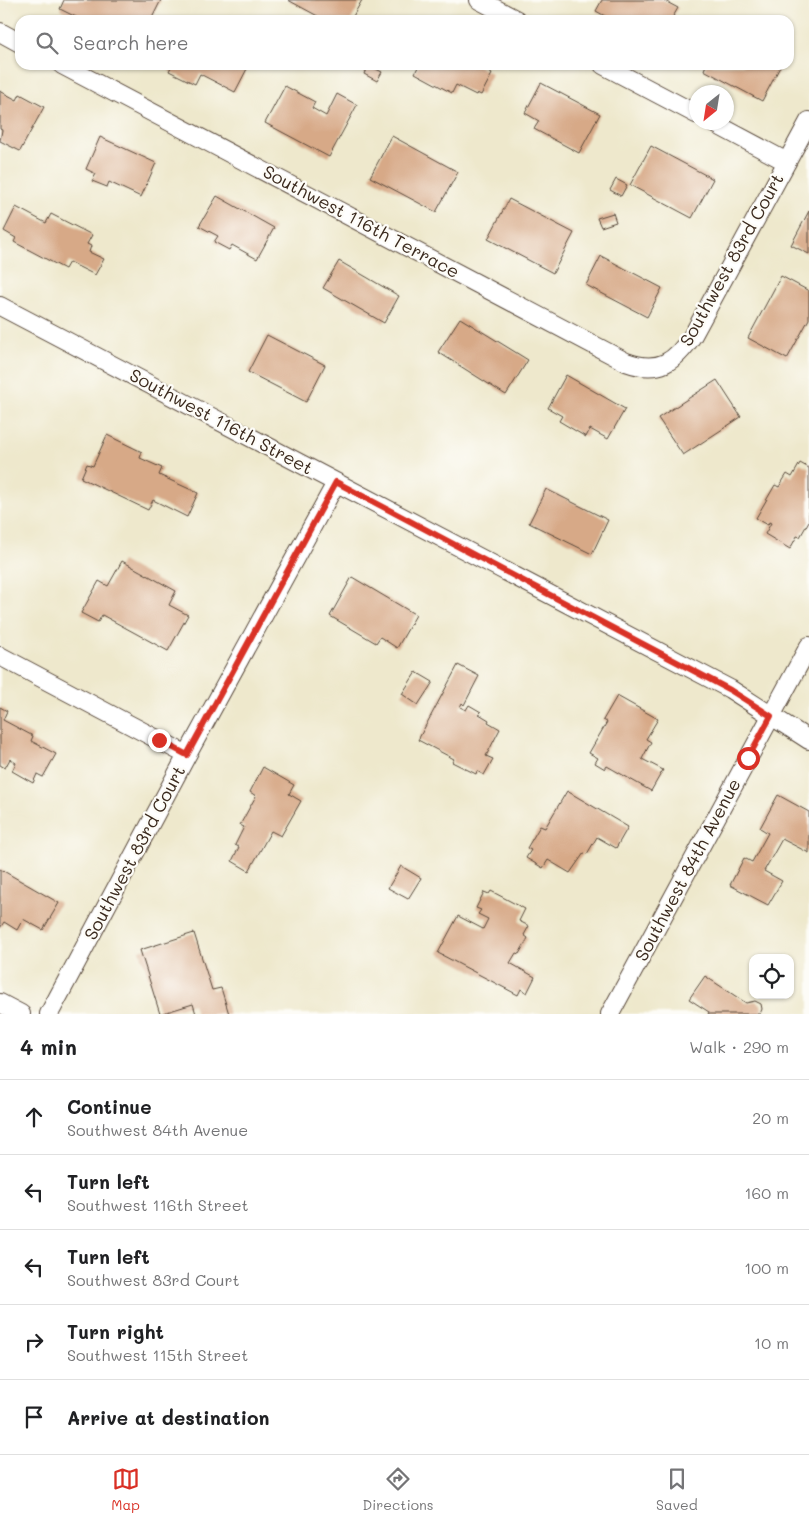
<!DOCTYPE html>
<meta charset="utf-8">
<style>
:root{--surface:#fff;--page:#f2f2f2;--text:#202124;--muted:#757577;--line:#e0e0e0;--accent:#d93025}
body{margin:0;font-family:Mali,sans-serif;background:var(--page);color:var(--text)}
.controls{position:absolute;right:15px;bottom:15px;display:grid;overflow:hidden;border-radius:10px;box-shadow:0 1px 4px #0004}
.controls button{width:45px;height:45px;display:grid;place-items:center;padding:0;border:0;border-bottom:1px solid var(--line);background:var(--surface);color:var(--text);font:25px sans-serif}
.compass{position:absolute;left:689px;top:85px;width:45px;height:45px;border-radius:50%;background:var(--surface);box-shadow:0 1px 4px #0004;rotate:210deg}
.stop{position:absolute;width:15px;height:15px;margin:-11px;border:4px solid #d93025;border-radius:50%;background:#fff}
.stop.end{background:#d93025;border-color:#fff;box-shadow:0 1px 5px #0008}
.list{margin:0;padding:0;list-style:none}
h2{display:flex;justify-content:space-between;align-items:center;height:65px;margin:0;padding:0 20px;font-size:21px}
h2 small{font-size:16px;font-weight:400;color:var(--muted)}
.list li{display:grid;grid-template-columns:32px 1fr auto;gap:15px;align-items:center;box-sizing:border-box;height:75px;padding:0 20px;border-top:1px solid var(--line)}
.list b{display:block;font-size:19px;white-space:nowrap}
.list p{margin:0;font-size:16px;white-space:nowrap;color:var(--muted)}
.list em{font-size:16px;font-style:normal;color:var(--muted)}
.icon{flex:none;width:28px;height:28px;fill:none;stroke:currentColor;stroke-width:2;stroke-linecap:round;stroke-linejoin:round}
.map{position:relative;flex:none;width:809px;height:1014px;overflow:hidden}
.search{position:absolute;background:var(--surface);box-shadow:0 1px 4px #0004;left:15px;right:15px;top:15px;height:55px;display:flex;align-items:center;gap:12px;box-sizing:border-box;padding:0 18px;border-radius:15px;color:var(--muted);font-size:19px}
.sheet{height:440px;background:var(--surface)}
nav{display:flex;justify-content:space-around;align-items:center;box-sizing:border-box;height:70px;border-top:1px solid var(--line);background:var(--surface);font-size:14px;color:var(--muted)}
nav a{display:grid;justify-items:center;gap:2px}
nav .on{color:var(--accent)}
.map>svg:first-child{display:block}
.building{fill:#d7a987}
.lines{fill:none;stroke-linecap:round;stroke-linejoin:round}
.street-casing{stroke:#564638;stroke-width:20}
.street{stroke:#fff;stroke-width:18}
.route{stroke:#d93025;stroke-width:6}
.labels{text-anchor:middle;stroke-width:4.5;stroke-linejoin:round;paint-order:stroke}
.street-label{font-size:18px;fill:#3b2a1e;stroke:#fdfcf7}
</style>
<div class="map">
<svg width="809" height="1014" viewBox="0 0 809 1014">
<rect width="100%" height="100%" fill="#fdfcf7"/>
<filter id="ink" filterUnits="userSpaceOnUse"><feTurbulence type="fractalNoise" baseFrequency=".02" numOctaves="2"/><feDisplacementMap in="SourceGraphic" scale="10" xChannelSelector="R" yChannelSelector="G"/><feConvolveMatrix kernelMatrix="1 2 1 2 8 2 1 2 1" color-interpolation-filters="sRGB"/></filter>
<filter id="wash" filterUnits="userSpaceOnUse"><feTurbulence type="fractalNoise" baseFrequency=".0096" numOctaves="4" result="noise"/><feDisplacementMap in="SourceGraphic" scale="20" xChannelSelector="R" yChannelSelector="G"/><feGaussianBlur stdDeviation="1.12" result="paint"/><feColorMatrix in="noise" values="0 0 0 0 0 0 0 0 0 0 0 0 0 0 0 0 0 1.4 0 .05"/><feComposite in="paint" operator="in"/></filter>
<g filter="url(#wash)">
<rect width="100%" height="100%" fill="#eee8cc"/>
<g id="blocks">
<path class="building" d="M 64,0 L 161,0 L 151,20 L 82,20 L 60,9 Z
M 288,0 L 362,0 L 351,20 L 325,20 Z
M 602,0 L 663,0 L 678,8 L 671,20 L 612,20 L 596,11 Z
M 172,65 L 249,65 L 235,92 L 200,74 L 195,84 L 169,71 Z
M 368,65 L 382,72 L 377,81 L 364,74 Z
M 419,65 L 477,65 L 492,74 L 481,95 L 477,93 L 476,95 L 456,85 L 452,93 L 415,73 Z
M 706,65 L 781,65 L 762,101 L 704,70 Z
M 541,83 L 600,114 L 579,153 L 534,129 L 539,121 L 525,113 Z
M 285,86 L 315,102 L 312,108 L 326,116 L 337,94 L 357,105 L 329,157 L 265,123 Z
M 0,91 L 17,100 L 20,94 L 44,107 L 20,151 L 0,141 L 2,130 L 0,129 Z
M 392,136 L 458,172 L 436,212 L 370,177 Z
M 100,137 L 156,163 L 141,197 L 109,182 L 107,187 L 92,181 L 96,174 L 86,169 Z
M 651,146 L 713,179 L 692,218 L 630,185 Z
M 616,179 L 627,185 L 621,196 L 610,190 Z
M 217,196 L 274,228 L 257,259 L 232,245 L 229,250 L 214,242 L 218,236 L 199,226 Z
M 509,199 L 574,233 L 553,273 L 488,239 Z
M 16,207 L 46,223 L 51,214 L 92,235 L 87,244 L 91,246 L 89,252 L 104,259 L 95,275 L 69,262 L 65,269 L 14,242 L 16,238 L 4,231 Z
M 809,211 L 809,254 L 791,245 Z
M 613,213 L 616,222 L 601,227 L 597,218 Z
M 601,256 L 662,288 L 647,317 L 586,285 Z
M 339,261 L 399,296 L 384,323 L 323,288 Z
M 781,276 L 809,291 L 809,319 L 787,359 L 748,338 Z
M 460,318 L 528,360 L 506,395 L 438,352 Z
M 267,335 L 325,365 L 306,402 L 248,372 Z
M 566,375 L 625,409 L 608,439 L 590,429 L 586,437 L 559,421 L 562,416 L 548,408 Z
M 717,380 L 741,417 L 683,455 L 658,418 Z
M 107,435 L 142,452 L 140,458 L 162,468 L 159,475 L 198,493 L 187,517 L 153,500 L 148,510 L 81,478 L 87,464 L 93,466 Z
M 800,463 L 809,468 L 809,521 L 800,537 L 797,536 L 790,549 L 765,534 L 771,523 L 769,522 L 768,525 L 756,518 L 775,485 L 779,487 L 787,474 L 792,477 Z
M 546,489 L 608,520 L 592,554 L 529,523 Z
M 122,561 L 176,591 L 169,605 L 188,615 L 168,651 L 102,615 L 98,622 L 81,613 L 99,581 L 108,586 Z
M 352,577 L 416,615 L 397,648 L 380,637 L 376,643 L 330,616 Z
M 458,665 L 479,676 L 464,705 L 462,703 L 460,707 L 466,710 L 469,705 L 481,712 L 479,714 L 489,720 L 488,722 L 500,729 L 486,756 L 493,759 L 484,775 L 477,771 L 476,774 L 452,762 L 454,759 L 418,740 Z
M 416,672 L 433,682 L 418,705 L 402,694 Z
M 617,696 L 658,719 L 646,739 L 651,742 L 642,759 L 663,770 L 651,791 L 607,766 L 605,769 L 595,763 L 598,758 L 589,753 L 607,722 L 603,720 Z
M 0,707 L 7,711 L 3,720 L 33,736 L 31,741 L 56,754 L 43,777 L 37,774 L 33,783 L 12,771 L 16,763 L 10,759 L 5,768 L 0,765 Z
M 263,767 L 294,785 L 289,794 L 301,801 L 281,836 L 271,831 L 249,871 L 232,861 L 239,847 L 235,845 L 244,827 L 240,825 L 256,796 L 250,792 Z
M 567,791 L 628,827 L 616,848 L 597,837 L 587,854 L 584,853 L 570,873 L 548,860 L 543,868 L 526,858 L 531,850 L 527,848 L 540,826 L 545,828 Z
M 778,795 L 809,812 L 809,853 L 782,839 L 764,871 L 782,881 L 768,905 L 730,885 L 744,858 L 752,862 L 768,833 L 760,828 Z
M 401,866 L 421,878 L 408,899 L 388,888 Z
M 0,869 L 59,903 L 43,930 L 23,919 L 17,930 L 4,922 L 0,928 Z
M 491,891 L 525,909 L 519,921 L 529,926 L 524,935 L 528,938 L 519,954 L 516,953 L 510,963 L 535,977 L 527,993 L 521,989 L 518,995 L 438,953 L 458,916 L 483,929 L 488,919 L 478,914 L 481,910 L 476,908 L 484,892 L 489,894 Z
M 194,933 L 212,990 L 221,988 L 229,1014 L 196,1014 L 193,1004 L 160,1014 L 140,950 Z
M 705,976 L 746,1003 L 755,1001 L 761,1004 L 762,1009 L 760,1014 L 708,1014 L 709,1012 L 689,999 Z"/>
</g>
</g>
<g filter="url(#ink)">
<use href="#blocks" fill-opacity="0" stroke="#564638" stroke-width="1"/>
<g class="lines">
<g class="street-casing">
<path id="street" d="M 479,0 L 517,20
M 0,32 L 20,43
M 62,65 L 626,362 C 659,374 675,362 693,335 L 809,121
M 603,65 L 696,114
M 712,122 L 787,162
M 0,306 L 730,689 L 809,740
M 0,656 L 187,755
M 0,1003 L 21,1014
M 49,1014 L 187,755 L 336,483
M 610,1014 L 809,646"/>
</g>
<use href="#street" class="street"/>
</g>
</g>
<g class="lines" filter="url(#ink)">
<path class="route" d="M 159,740 L 187,755 L 336,482 L 730,690 L 771,716 L 748,758"/>
</g>
<g class="labels">
<g class="street-label">
<text transform="translate(361 222) rotate(28)" y="6">Southwest 116th Terrace</text>
<text transform="translate(732 260) rotate(-61)" y="6">Southwest 83rd Court</text>
<text transform="translate(221 422) rotate(28)" y="6">Southwest 116th Street</text>
<text transform="translate(135 853) rotate(-62)" y="6">Southwest 83rd Court</text>
<text transform="translate(688 870) rotate(-62)" y="6">Southwest 84th Avenue</text>
</g>
</g>
</svg>
<div class="controls">
<button><svg class="icon" aria-label="locate" viewBox="0 0 24 24"><circle cx="12" cy="12" r="6"/><path d="M12 2v4M12 18v4M2 12h4M18 12h4"/></svg></button>
</div>
<svg class="compass" viewBox="-18 -18 36 36"><path d="M0-13l5 13h-10z" fill="#e53935"/><path d="M0 13l5-13h-10z" fill="#757577"/></svg>
<div class="stop" style="left:748px;top:758px"></div>
<div class="stop end" style="left:159px;top:740px"></div>
<div class="search"><svg class="icon" aria-label="search" viewBox="0 0 24 24"><circle cx="10" cy="10" r="6"/><path d="M15 15l6 6"/></svg>Search here</div>
</div>
<section class="sheet">
<h2>4 min<small>Walk · 290 m</small></h2>
<ul class="list">
<li><svg class="icon" aria-label="ahead" viewBox="0 0 24 24"><path d="M12 20V5M6 11l6-6 6 6"/></svg><div><b>Continue</b><p>Southwest 84th Avenue</p></div><em>20 m</em></li>
<li><svg class="icon" aria-label="left" viewBox="0 0 24 24"><path d="M17 20v-9H6M10 6l-5 5 5 5"/></svg><div><b>Turn left</b><p>Southwest 116th Street</p></div><em>160 m</em></li>
<li><svg class="icon" aria-label="left" viewBox="0 0 24 24"><path d="M17 20v-9H6M10 6l-5 5 5 5"/></svg><div><b>Turn left</b><p>Southwest 83rd Court</p></div><em>100 m</em></li>
<li><svg class="icon" aria-label="right" viewBox="0 0 24 24"><path d="M7 20v-9h11M14 6l5 5-5 5"/></svg><div><b>Turn right</b><p>Southwest 115th Street</p></div><em>10 m</em></li>
<li><svg class="icon" aria-label="arrive" viewBox="0 0 24 24"><path d="M6 21V4h12l-3 4 3 4H6"/></svg><div><b>Arrive at destination</b></div></li>
</ul>
</section>
<nav>
<a class="on"><svg class="icon" aria-label="map" viewBox="0 0 24 24"><path d="M3 6l6-2 6 2 6-2v14l-6 2-6-2-6 2zM9 4v14M15 6v14"/></svg>Map</a>
<a><svg class="icon" aria-label="directions" viewBox="0 0 24 24"><path d="M12 3l9 9-9 9-9-9zM9 14v-3h6M13 9l2 2-2 2"/></svg>Directions</a>
<a><svg class="icon" aria-label="saved" viewBox="0 0 24 24"><path d="M7 4h10v16l-5-4-5 4z"/></svg>Saved</a>
</nav>
